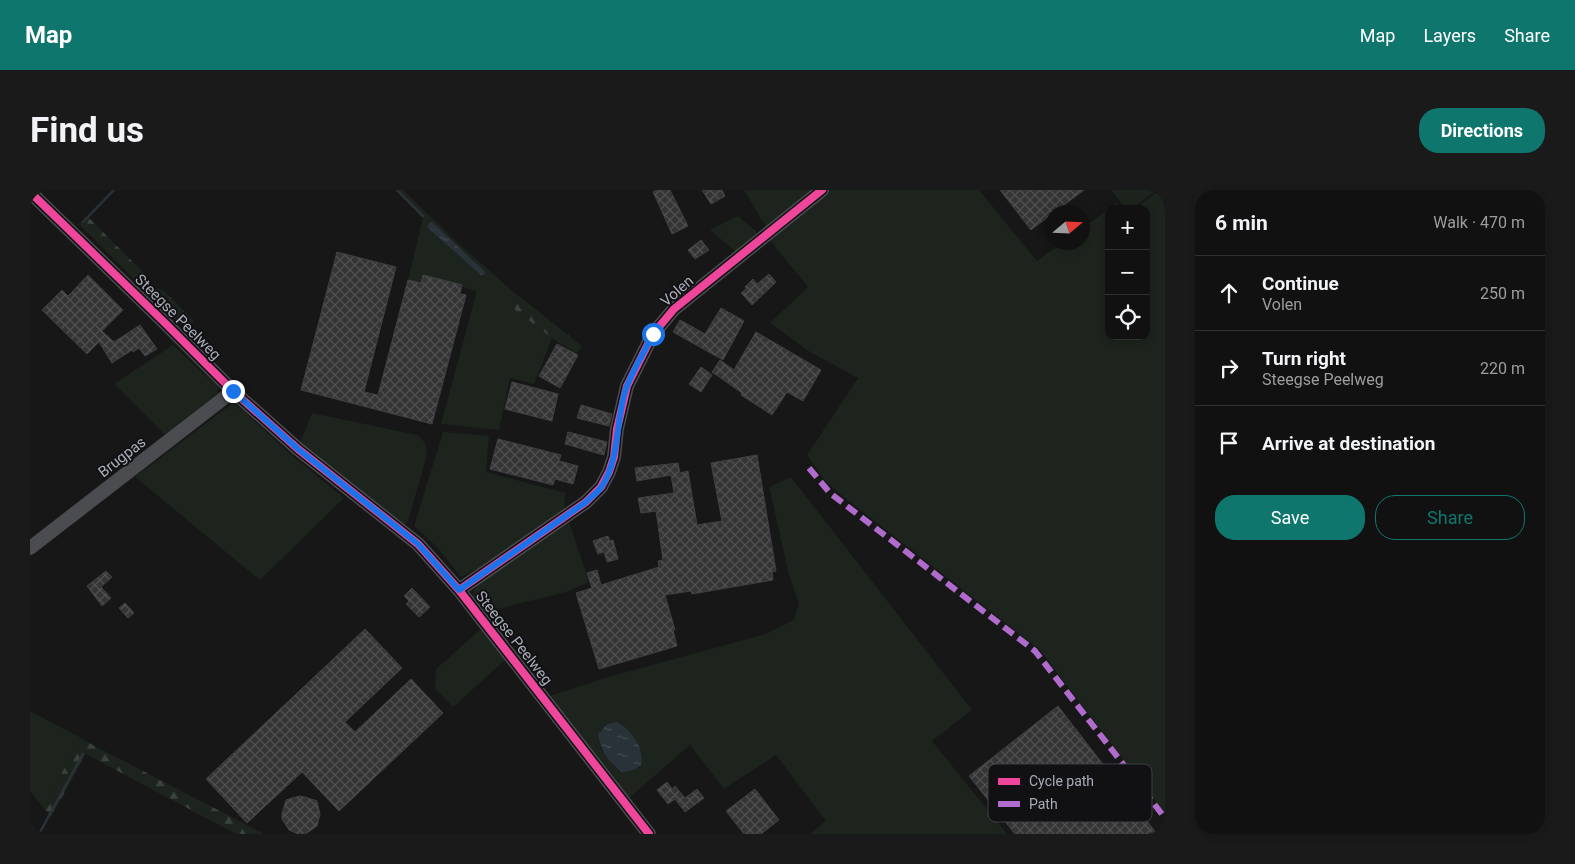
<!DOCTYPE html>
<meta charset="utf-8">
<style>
:root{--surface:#111;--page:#1a1a1a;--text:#f1f3f6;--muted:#9c9d9f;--line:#303131;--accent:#0f766e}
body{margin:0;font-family:Roboto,sans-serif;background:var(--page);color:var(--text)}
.controls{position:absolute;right:15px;top:15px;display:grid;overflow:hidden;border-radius:10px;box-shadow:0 2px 8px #0003}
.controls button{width:45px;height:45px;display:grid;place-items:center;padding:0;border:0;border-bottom:1px solid var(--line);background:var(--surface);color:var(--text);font:25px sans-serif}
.compass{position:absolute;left:1015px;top:15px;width:45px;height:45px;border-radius:50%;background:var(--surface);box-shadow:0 2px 8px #0003;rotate:71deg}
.stop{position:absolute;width:15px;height:15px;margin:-11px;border:4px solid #1a73e8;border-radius:50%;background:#fff}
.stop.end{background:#1a73e8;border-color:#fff;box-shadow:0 1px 5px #0008}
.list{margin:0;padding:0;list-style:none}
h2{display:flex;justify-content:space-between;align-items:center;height:65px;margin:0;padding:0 20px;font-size:21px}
h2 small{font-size:16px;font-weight:400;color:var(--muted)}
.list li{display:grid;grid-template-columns:32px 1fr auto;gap:15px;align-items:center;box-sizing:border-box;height:75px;padding:0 20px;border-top:1px solid var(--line)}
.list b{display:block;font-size:19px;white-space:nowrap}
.list p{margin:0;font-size:16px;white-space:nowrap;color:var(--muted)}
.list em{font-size:16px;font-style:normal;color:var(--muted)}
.actions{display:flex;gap:10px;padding:15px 20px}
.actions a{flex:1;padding:11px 0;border:1px solid var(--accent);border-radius:20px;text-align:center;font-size:18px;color:var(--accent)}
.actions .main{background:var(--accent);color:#fff}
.icon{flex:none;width:28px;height:28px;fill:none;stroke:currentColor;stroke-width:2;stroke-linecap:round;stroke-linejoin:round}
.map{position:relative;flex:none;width:1135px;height:644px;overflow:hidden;border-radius:20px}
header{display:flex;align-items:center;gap:30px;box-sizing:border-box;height:70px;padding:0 25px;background:var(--accent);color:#fff}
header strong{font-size:24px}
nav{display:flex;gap:28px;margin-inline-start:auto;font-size:18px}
.intro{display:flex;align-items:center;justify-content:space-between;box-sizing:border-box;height:120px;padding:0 30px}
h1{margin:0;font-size:35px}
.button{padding:12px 22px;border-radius:20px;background:var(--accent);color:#fff;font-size:18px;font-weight:700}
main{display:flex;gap:30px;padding:0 30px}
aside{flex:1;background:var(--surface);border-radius:20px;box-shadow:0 2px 8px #0003}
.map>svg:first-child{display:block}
.grass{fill:#1d241e;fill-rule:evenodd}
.forest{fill:url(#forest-firs)}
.water{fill:url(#water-ripples)}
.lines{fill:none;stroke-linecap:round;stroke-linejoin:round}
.stream{stroke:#2a3239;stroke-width:2.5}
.building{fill:url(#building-cross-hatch);stroke:#3f4043}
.minor{stroke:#4b4c50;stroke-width:14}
.quiet{stroke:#b06ccc;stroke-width:6;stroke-dasharray:12 6;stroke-linecap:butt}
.cycleway-casing{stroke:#111113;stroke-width:11}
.cycleway{stroke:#ed469a;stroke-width:8}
.route{stroke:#1a73e8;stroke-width:6}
.labels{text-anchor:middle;stroke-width:4;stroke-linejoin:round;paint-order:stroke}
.street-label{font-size:15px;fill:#a8adb8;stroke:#111113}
.key{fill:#111113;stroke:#3e4045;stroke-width:1}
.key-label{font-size:14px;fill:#a8adb8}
</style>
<header>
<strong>Map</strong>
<nav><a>Map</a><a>Layers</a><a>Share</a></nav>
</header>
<div class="intro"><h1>Find us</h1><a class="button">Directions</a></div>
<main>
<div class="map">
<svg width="1135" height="644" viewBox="0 0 1135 644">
<defs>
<pattern id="forest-firs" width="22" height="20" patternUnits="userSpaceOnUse" patternTransform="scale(1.25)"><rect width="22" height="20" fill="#1d241e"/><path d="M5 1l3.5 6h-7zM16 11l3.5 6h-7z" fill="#3b413d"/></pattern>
<pattern id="water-ripples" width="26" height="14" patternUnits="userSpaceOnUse" patternTransform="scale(1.25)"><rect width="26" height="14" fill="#2a3239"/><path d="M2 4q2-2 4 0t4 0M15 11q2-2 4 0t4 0" fill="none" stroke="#464d54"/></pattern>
<pattern id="building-cross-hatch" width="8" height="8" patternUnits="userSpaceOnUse" patternTransform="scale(1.25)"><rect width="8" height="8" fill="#353536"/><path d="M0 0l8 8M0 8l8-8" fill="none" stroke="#4f5051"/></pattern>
</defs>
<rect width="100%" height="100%" fill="#171717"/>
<path class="grass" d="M 365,0 L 373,0 L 429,54 L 485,103 L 481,116 L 522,148 L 504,194 L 480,188 L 469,240 L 411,234 L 447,101 L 392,86 L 391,96 L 378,90 L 393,28 Z
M 714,0 L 782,0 L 736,37 Z
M 799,0 L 949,0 L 1007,71 L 1032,53 L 1052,52 L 1053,38 L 1087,13 L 1092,19 L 1079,19 L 1079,146 L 1116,146 L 1116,19 L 1105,19 L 1130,0 L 1135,0 L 1135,624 L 1010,460 L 811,305 L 796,292 L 777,265 L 828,188 L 780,162 L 740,133 L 778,97 L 738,48 Z
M 1081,0 L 1126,0 L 1102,19 L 1096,19 Z
M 708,26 L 729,44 L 706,62 L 680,40 Z
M 143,155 L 188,197 L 188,203 L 135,245 L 84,194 Z
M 204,212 L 260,264 L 314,308 L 230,390 L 105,287 Z
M 282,223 L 387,245 C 395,250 396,255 397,265 L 378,331 L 374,336 L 269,255 Z
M 413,242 L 459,246 L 456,282 L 535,303 L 534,321 L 447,379 L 431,387 L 407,357 L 384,336 Z
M 761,287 L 942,520 L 902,551 L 977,644 L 780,644 L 796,631 L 746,565 L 694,599 L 660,555 L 598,609 L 520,506 L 575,488 L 736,444 L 764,430 L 769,413 L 759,385 L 739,297 ZM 577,534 L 605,549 L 613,567 L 584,576 L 570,557 L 570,541 Z
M 539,332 L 559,392 L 536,402 L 455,422 L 443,407 L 444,400 L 448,395 Z
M 451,439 L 475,470 L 423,517 L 405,499 L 406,479 Z
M 0,521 L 51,548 L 13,617 L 0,601 Z"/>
<path class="forest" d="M 57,26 L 115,84 L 114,88 L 110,95 L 49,34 Z
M 128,98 L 133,100 L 164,131 L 156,139 L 119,104 Z
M 485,103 L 552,156 L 547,163 L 522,148 L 480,116 Z
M 51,548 L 61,554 L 234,644 L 206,644 L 56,564 L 21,627 L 13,617 Z"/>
<path class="water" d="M 401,31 L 456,83 L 452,86 L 397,37 Z
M 587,532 C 602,540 615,559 611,575 L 604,580 L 592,582 C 578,571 571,562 568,544 L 577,534 Z"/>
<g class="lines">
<path class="stream" d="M 367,0 L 393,26
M 53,32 L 84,0
M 9,644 L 53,564"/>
</g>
<path class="building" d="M 627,0 L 640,0 L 658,36 L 642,44 L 623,2 Z
M 672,0 L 692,0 L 695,6 L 681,14 Z
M 970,0 L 1054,0 L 1025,22 L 1022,22 L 1022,24 L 1001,40 Z
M 671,50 L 679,60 L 665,69 L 658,60 Z
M 307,62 L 366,77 L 334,202 L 348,205 L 378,90 L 391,93 L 393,85 L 432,95 L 430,104 L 436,105 L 402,234 L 271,200 Z
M 739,84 L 746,92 L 722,115 L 711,103 L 716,99 L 715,97 L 723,89 L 727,94 Z
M 58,85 L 93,120 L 72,141 L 84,152 L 110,135 L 127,159 L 115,166 L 109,158 L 103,162 L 102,160 L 82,173 L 69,152 L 57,164 L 12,120 L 32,100 L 38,106 Z
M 691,118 L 714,131 L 693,170 L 643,142 L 650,130 L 675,144 Z
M 726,142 L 791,180 L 773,211 L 757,202 L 742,225 L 711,205 L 712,203 L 682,182 L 690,170 L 704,180 Z
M 527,154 L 548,165 L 530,198 L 509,186 Z
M 671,177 L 682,185 L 671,202 L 659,194 Z
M 482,192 L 528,204 L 522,231 L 475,219 Z
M 551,215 L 582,224 L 579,236 L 547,228 Z
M 538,242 L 577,252 L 574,265 L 535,254 Z
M 468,249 L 531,265 L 529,271 L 548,276 L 543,294 L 525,289 L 523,295 L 460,279 Z
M 727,265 L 746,381 L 742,382 L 743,390 L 662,404 L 661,401 L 635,405 L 645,440 L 643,440 L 647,456 L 569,479 L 546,403 L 562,398 L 557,383 L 567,380 L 571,395 L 629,377 L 628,371 L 633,370 L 626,321 L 611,323 L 608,308 L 644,303 L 641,285 L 607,291 L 605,278 L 648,273 L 650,283 L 658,281 L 667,335 L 692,331 L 681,273 Z
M 578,346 L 580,351 L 583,350 L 588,369 L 577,372 L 574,362 L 568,364 L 563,351 Z
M 76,381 L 82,387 L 71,397 L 81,408 L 72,416 L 57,396 Z
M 382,398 L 400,417 L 389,427 L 376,414 L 379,411 L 374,406 Z
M 95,413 L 104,423 L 98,428 L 89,418 Z
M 335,439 L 372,478 L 315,532 L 325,542 L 381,489 L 413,523 L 309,621 L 272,582 L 217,633 L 176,589 Z
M 1028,516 L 1055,551 L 1127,644 L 985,644 L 939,586 Z
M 637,592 L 642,599 L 645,596 L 655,608 L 667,599 L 674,608 L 655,622 L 645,609 L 638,614 L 627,600 Z
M 725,599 L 749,630 L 731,644 L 714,644 L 696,621 Z
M 269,606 L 275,607 L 287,611 L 290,624 L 287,636 L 277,643 L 268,644 L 259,640 L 252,629 L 252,623 L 256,610 Z"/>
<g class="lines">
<path class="minor" d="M 0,2 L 133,131 L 203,201 L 268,259 L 388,354 L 429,400 L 619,644
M 0,358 L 203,201
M 429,400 L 556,312 L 571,297 L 579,282 L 584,267 L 587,239 L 597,196 L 623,144 L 644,119 L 792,0"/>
<path class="quiet" d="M 779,278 L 800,303 L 1005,461 L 1135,628"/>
<g class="cycleway-casing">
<path id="cycleway" d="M 0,2 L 133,131 L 203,201 L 268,259 L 388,354 L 429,400 L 619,644
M 429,400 L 556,312 L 571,297 L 579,282 L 584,267 L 587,239 L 597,196 L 623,144 L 644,119 L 792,0"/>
</g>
<use href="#cycleway" class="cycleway"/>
</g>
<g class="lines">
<path class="route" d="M 203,201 L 268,259 L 388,354 L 429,400 L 556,312 C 561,307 568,302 572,296 C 591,266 585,228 597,196 C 604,178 615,161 623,144"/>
</g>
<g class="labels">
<g class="street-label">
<text transform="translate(647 101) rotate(-41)" y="5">Volen</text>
<text transform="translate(148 127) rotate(45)" y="5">Steegse Peelweg</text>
<text transform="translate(92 267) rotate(-38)" y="5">Brugpas</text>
<text transform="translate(484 448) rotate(52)" y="5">Steegse Peelweg</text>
</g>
</g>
<rect x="958" y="574" width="164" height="58" rx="8" class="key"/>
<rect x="968" y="588" width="22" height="7" fill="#ed469a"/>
<rect x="968" y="611" width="22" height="6" fill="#b06ccc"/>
<g class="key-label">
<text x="999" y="596">Cycle path</text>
<text x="999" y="619">Path</text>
</g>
</svg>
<div class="controls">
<button>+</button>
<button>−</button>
<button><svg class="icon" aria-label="locate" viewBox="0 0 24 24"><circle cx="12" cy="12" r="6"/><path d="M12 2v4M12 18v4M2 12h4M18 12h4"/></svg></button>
</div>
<svg class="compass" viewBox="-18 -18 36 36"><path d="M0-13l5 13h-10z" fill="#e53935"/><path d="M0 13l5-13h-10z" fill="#9c9d9f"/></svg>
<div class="stop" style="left:623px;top:144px"></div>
<div class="stop end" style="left:203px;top:201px"></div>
</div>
<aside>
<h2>6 min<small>Walk · 470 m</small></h2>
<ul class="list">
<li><svg class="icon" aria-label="ahead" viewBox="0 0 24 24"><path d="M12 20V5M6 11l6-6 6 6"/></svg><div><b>Continue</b><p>Volen</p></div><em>250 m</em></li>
<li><svg class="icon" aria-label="right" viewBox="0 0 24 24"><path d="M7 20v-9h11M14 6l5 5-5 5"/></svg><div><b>Turn right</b><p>Steegse Peelweg</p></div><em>220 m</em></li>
<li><svg class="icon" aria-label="arrive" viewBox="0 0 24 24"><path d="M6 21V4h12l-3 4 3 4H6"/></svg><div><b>Arrive at destination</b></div></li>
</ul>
<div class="actions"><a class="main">Save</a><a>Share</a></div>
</aside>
</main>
